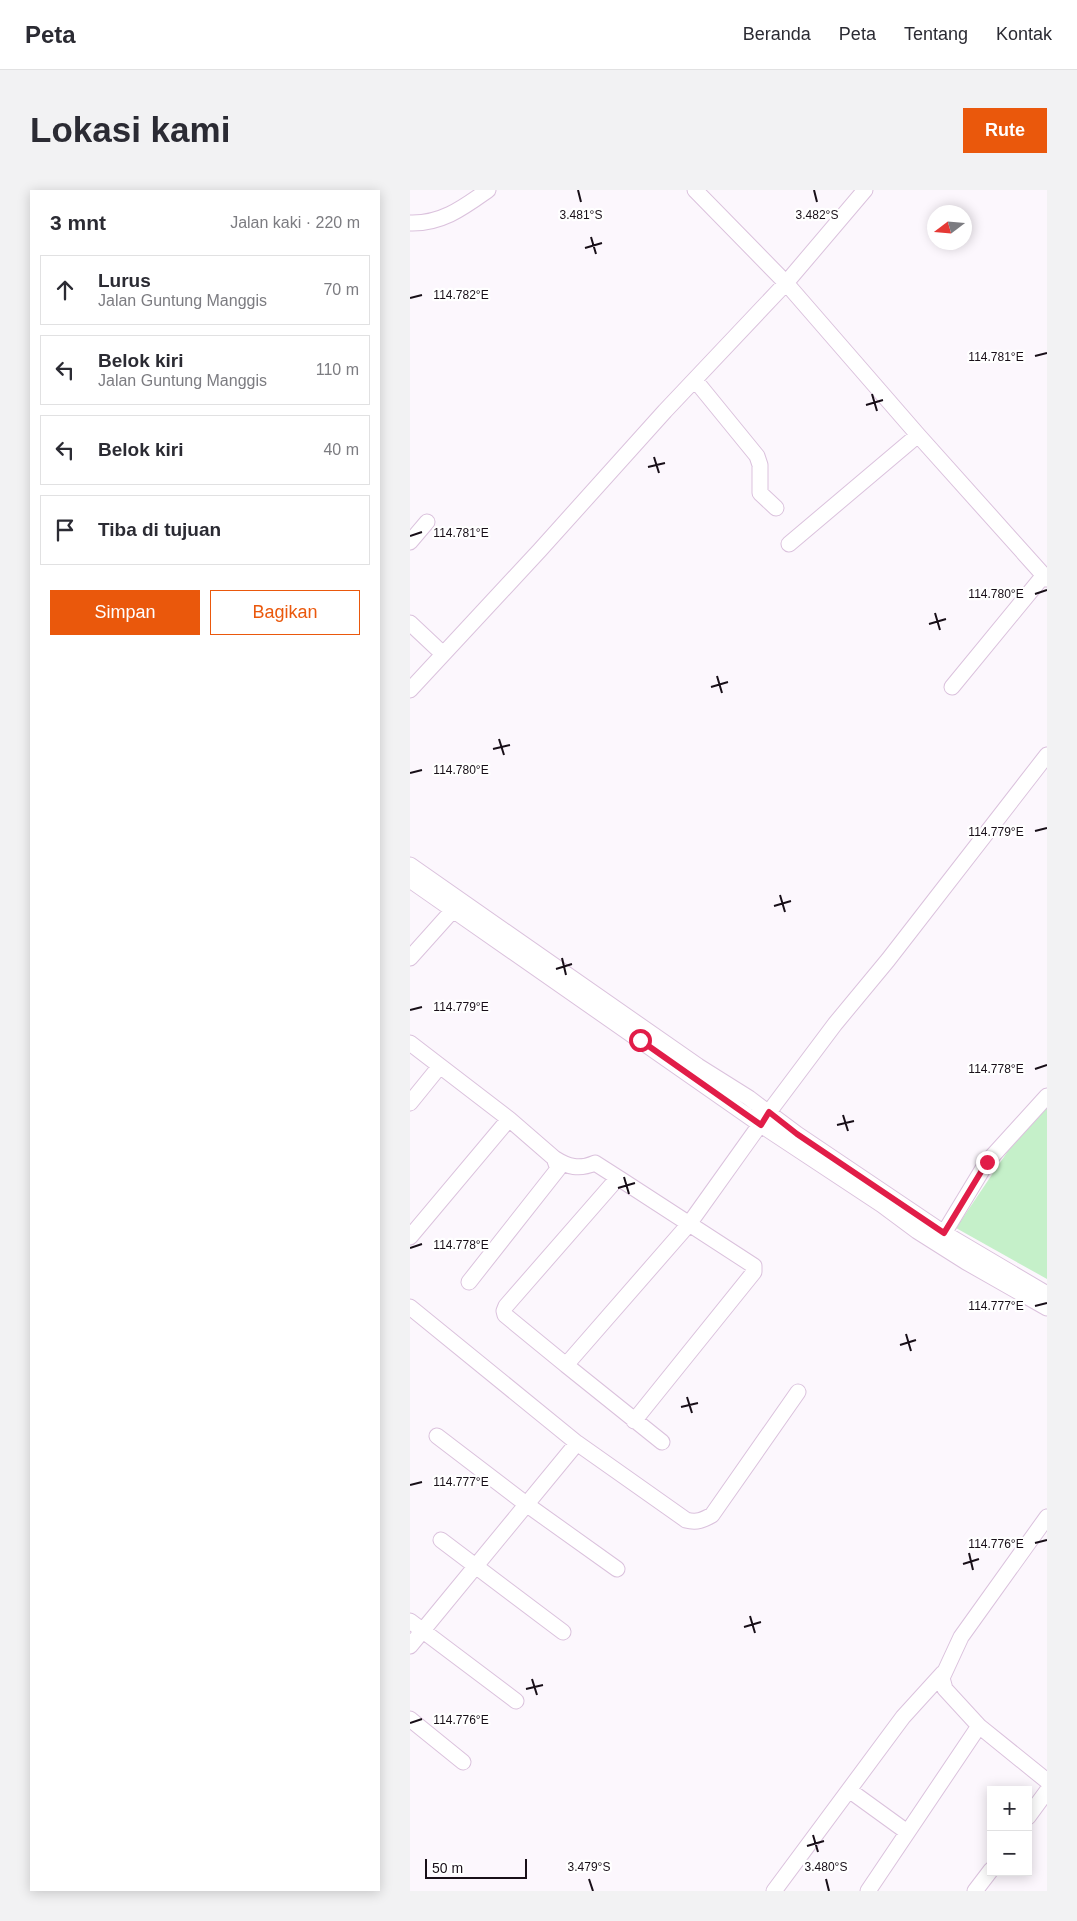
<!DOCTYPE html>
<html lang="id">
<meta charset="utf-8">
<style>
:root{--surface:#fff;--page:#f2f2f3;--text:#2b2b33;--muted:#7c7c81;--line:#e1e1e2;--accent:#ea580c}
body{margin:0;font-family:Arial,sans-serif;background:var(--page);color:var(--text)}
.controls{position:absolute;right:15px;bottom:15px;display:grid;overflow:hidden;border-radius:0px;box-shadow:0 2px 12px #0003}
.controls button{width:45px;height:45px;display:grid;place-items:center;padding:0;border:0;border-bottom:1px solid var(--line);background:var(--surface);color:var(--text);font:25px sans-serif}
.compass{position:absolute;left:517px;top:15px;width:45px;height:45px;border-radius:50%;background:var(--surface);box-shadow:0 2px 12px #0003;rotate:254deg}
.scale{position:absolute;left:15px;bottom:12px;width:102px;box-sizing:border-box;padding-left:5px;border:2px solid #180f18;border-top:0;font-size:14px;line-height:18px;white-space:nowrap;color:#180f18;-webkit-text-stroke:4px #fff;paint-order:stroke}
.stop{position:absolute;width:15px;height:15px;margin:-11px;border:4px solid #e11d48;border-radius:50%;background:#fff}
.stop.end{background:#e11d48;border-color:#fff;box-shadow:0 1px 5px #0008}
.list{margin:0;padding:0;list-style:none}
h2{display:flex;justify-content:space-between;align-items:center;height:65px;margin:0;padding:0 20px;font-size:21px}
h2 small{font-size:16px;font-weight:400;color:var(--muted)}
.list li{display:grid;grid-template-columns:32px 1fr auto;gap:15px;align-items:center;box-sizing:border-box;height:70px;margin:0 10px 10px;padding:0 10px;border:1px solid var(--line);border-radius:0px}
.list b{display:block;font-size:19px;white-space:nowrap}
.list p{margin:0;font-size:16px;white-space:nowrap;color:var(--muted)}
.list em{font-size:16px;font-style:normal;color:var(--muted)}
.actions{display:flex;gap:10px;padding:15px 20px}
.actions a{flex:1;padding:11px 0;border:1px solid var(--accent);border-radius:0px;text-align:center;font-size:18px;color:var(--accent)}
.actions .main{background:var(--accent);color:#fff}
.icon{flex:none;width:28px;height:28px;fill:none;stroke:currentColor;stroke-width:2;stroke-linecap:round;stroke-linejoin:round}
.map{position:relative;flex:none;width:637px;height:1701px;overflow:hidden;border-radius:0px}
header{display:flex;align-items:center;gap:30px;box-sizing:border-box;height:70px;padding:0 25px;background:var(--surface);border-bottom:1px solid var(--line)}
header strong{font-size:24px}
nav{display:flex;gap:28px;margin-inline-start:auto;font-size:18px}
.intro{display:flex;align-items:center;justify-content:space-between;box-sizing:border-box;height:120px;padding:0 30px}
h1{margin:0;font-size:35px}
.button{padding:12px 22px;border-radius:0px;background:var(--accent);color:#fff;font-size:18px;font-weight:700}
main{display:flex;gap:30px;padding:0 30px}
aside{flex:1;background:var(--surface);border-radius:0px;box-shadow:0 2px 12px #0003}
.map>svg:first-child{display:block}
.park{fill:#c5f0c9}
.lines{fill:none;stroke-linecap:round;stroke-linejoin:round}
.minor-casing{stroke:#dbc2dd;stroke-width:17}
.minor{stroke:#fff;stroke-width:15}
.route{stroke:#e11d48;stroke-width:6}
.ticks{fill:none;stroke:#180f18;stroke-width:2}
.ticks-label{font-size:12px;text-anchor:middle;fill:#180f18;stroke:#fff;stroke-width:4.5;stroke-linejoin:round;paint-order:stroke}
</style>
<header>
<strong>Peta</strong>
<nav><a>Beranda</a><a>Peta</a><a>Tentang</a><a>Kontak</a></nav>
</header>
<div class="intro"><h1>Lokasi kami</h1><a class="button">Rute</a></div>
<main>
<aside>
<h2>3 mnt<small>Jalan kaki · 220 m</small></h2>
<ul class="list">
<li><svg class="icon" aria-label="ahead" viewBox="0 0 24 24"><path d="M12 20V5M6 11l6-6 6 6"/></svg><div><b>Lurus</b><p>Jalan Guntung Manggis</p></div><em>70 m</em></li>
<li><svg class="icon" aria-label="left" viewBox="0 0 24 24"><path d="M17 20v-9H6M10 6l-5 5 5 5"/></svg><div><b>Belok kiri</b><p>Jalan Guntung Manggis</p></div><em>110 m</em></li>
<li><svg class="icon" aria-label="left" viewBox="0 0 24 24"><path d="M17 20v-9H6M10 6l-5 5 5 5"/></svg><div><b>Belok kiri</b></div><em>40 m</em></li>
<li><svg class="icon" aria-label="arrive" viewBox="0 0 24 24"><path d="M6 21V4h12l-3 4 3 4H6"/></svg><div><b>Tiba di tujuan</b></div></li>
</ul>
<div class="actions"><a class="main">Simpan</a><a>Bagikan</a></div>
</aside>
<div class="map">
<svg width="637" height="1701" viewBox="0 0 637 1701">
<rect width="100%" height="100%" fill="#fcf7fd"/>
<path class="park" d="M 637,903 L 637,1089 L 546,1038 Z"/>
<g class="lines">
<g class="minor-casing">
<path id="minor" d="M 285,0 L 376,93 L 508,245 L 637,389
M 0,33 C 32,34 54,17 78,0
M 285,190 L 347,266 L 350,275 L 350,303 L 366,318
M 0,352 L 17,332
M 379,354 L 508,245
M 0,433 L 33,464
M 542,497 L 634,385
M 0,500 L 130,360 L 255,221 L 376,93 L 455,0
M 0,675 L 288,876 L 339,908 L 387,944 L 534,1043 L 637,1104
M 0,690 L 351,935 L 472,1015 L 507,1041 L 556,1072 L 637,1118
M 0,768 L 43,720
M 0,853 L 99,929 L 144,968 L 148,979 L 59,1092
M 0,913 L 30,876
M 144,968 C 158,977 169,980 185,973 L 210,989
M 534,1043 L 577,972 L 637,906
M 0,1047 L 99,929
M 0,1117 L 167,1253 L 276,1330 C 287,1333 293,1330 302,1325 L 388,1202
M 156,1175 L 95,1125 L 94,1121 L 96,1116 L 206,990 L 210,989 L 344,1076 L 344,1082 L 224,1231
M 27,1246 L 116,1314 L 207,1379
M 252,1252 L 156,1175 L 279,1034 L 359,922 L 425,834 L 478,770 L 637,565
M 637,1327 L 551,1447 L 532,1488 L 535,1499 L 569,1536 L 637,1591
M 31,1350 L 153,1442
M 0,1431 L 106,1511
M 0,1456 L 167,1253
M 0,1529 L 53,1572
M 439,1600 L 497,1642
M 618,1627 L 637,1601
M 364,1701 L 493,1527 L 533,1483
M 458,1701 L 569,1536
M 565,1701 L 581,1680"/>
</g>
<use href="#minor" class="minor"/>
</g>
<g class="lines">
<path class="route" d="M 230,850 L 351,935 L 359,922 L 387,944 L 534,1043 L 577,972"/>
</g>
<path class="ticks" d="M 168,0 L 171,12M 404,0 L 407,12M 181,47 L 186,64M 175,58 L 192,53M 0,108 L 12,105M 625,166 L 637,163M 462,204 L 467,221M 456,215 L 473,210M 244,267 L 249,283M 238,277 L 255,273M 0,346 L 12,342M 625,404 L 637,400M 525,423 L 530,440M 519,434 L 536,429M 307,486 L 312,503M 301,497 L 318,492M 89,549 L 94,565M 83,559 L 100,555M 0,583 L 12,580M 625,641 L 637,638M 370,705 L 375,722M 364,716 L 381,711M 152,768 L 156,785M 146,779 L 162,774M 0,820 L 12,817M 625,879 L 637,875M 433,925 L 438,941M 427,935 L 444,931M 214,987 L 219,1004M 208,998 L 225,993M 0,1058 L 12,1054M 625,1116 L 637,1113M 496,1144 L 501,1161M 490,1155 L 506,1150M 277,1207 L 282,1223M 271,1217 L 288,1213M 0,1295 L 12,1292M 625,1353 L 637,1350M 559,1363 L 563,1380M 553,1374 L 569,1369M 340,1426 L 345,1443M 334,1437 L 351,1432M 122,1489 L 127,1505M 116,1499 L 133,1495M 0,1533 L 12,1529M 403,1645 L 408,1662M 397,1656 L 414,1651M 179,1689 L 183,1701M 416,1689 L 419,1701"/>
<g class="ticks-label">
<text x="171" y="29">3.481°S</text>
<text x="407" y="29">3.482°S</text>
<text x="51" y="109">114.782°E</text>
<text x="586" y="171">114.781°E</text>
<text x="51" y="347">114.781°E</text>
<text x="586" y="408">114.780°E</text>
<text x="51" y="584">114.780°E</text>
<text x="586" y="646">114.779°E</text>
<text x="51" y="821">114.779°E</text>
<text x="586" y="883">114.778°E</text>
<text x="51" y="1059">114.778°E</text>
<text x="586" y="1120">114.777°E</text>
<text x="51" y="1296">114.777°E</text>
<text x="586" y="1358">114.776°E</text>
<text x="51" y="1534">114.776°E</text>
<text x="179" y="1681">3.479°S</text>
<text x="416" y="1681">3.480°S</text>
</g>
</svg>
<div class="controls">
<button>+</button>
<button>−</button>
</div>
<svg class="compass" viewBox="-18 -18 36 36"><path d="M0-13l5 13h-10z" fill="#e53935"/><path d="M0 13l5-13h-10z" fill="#7c7c81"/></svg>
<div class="scale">50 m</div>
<div class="stop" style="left:230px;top:850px"></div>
<div class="stop end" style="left:577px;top:972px"></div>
</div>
</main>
